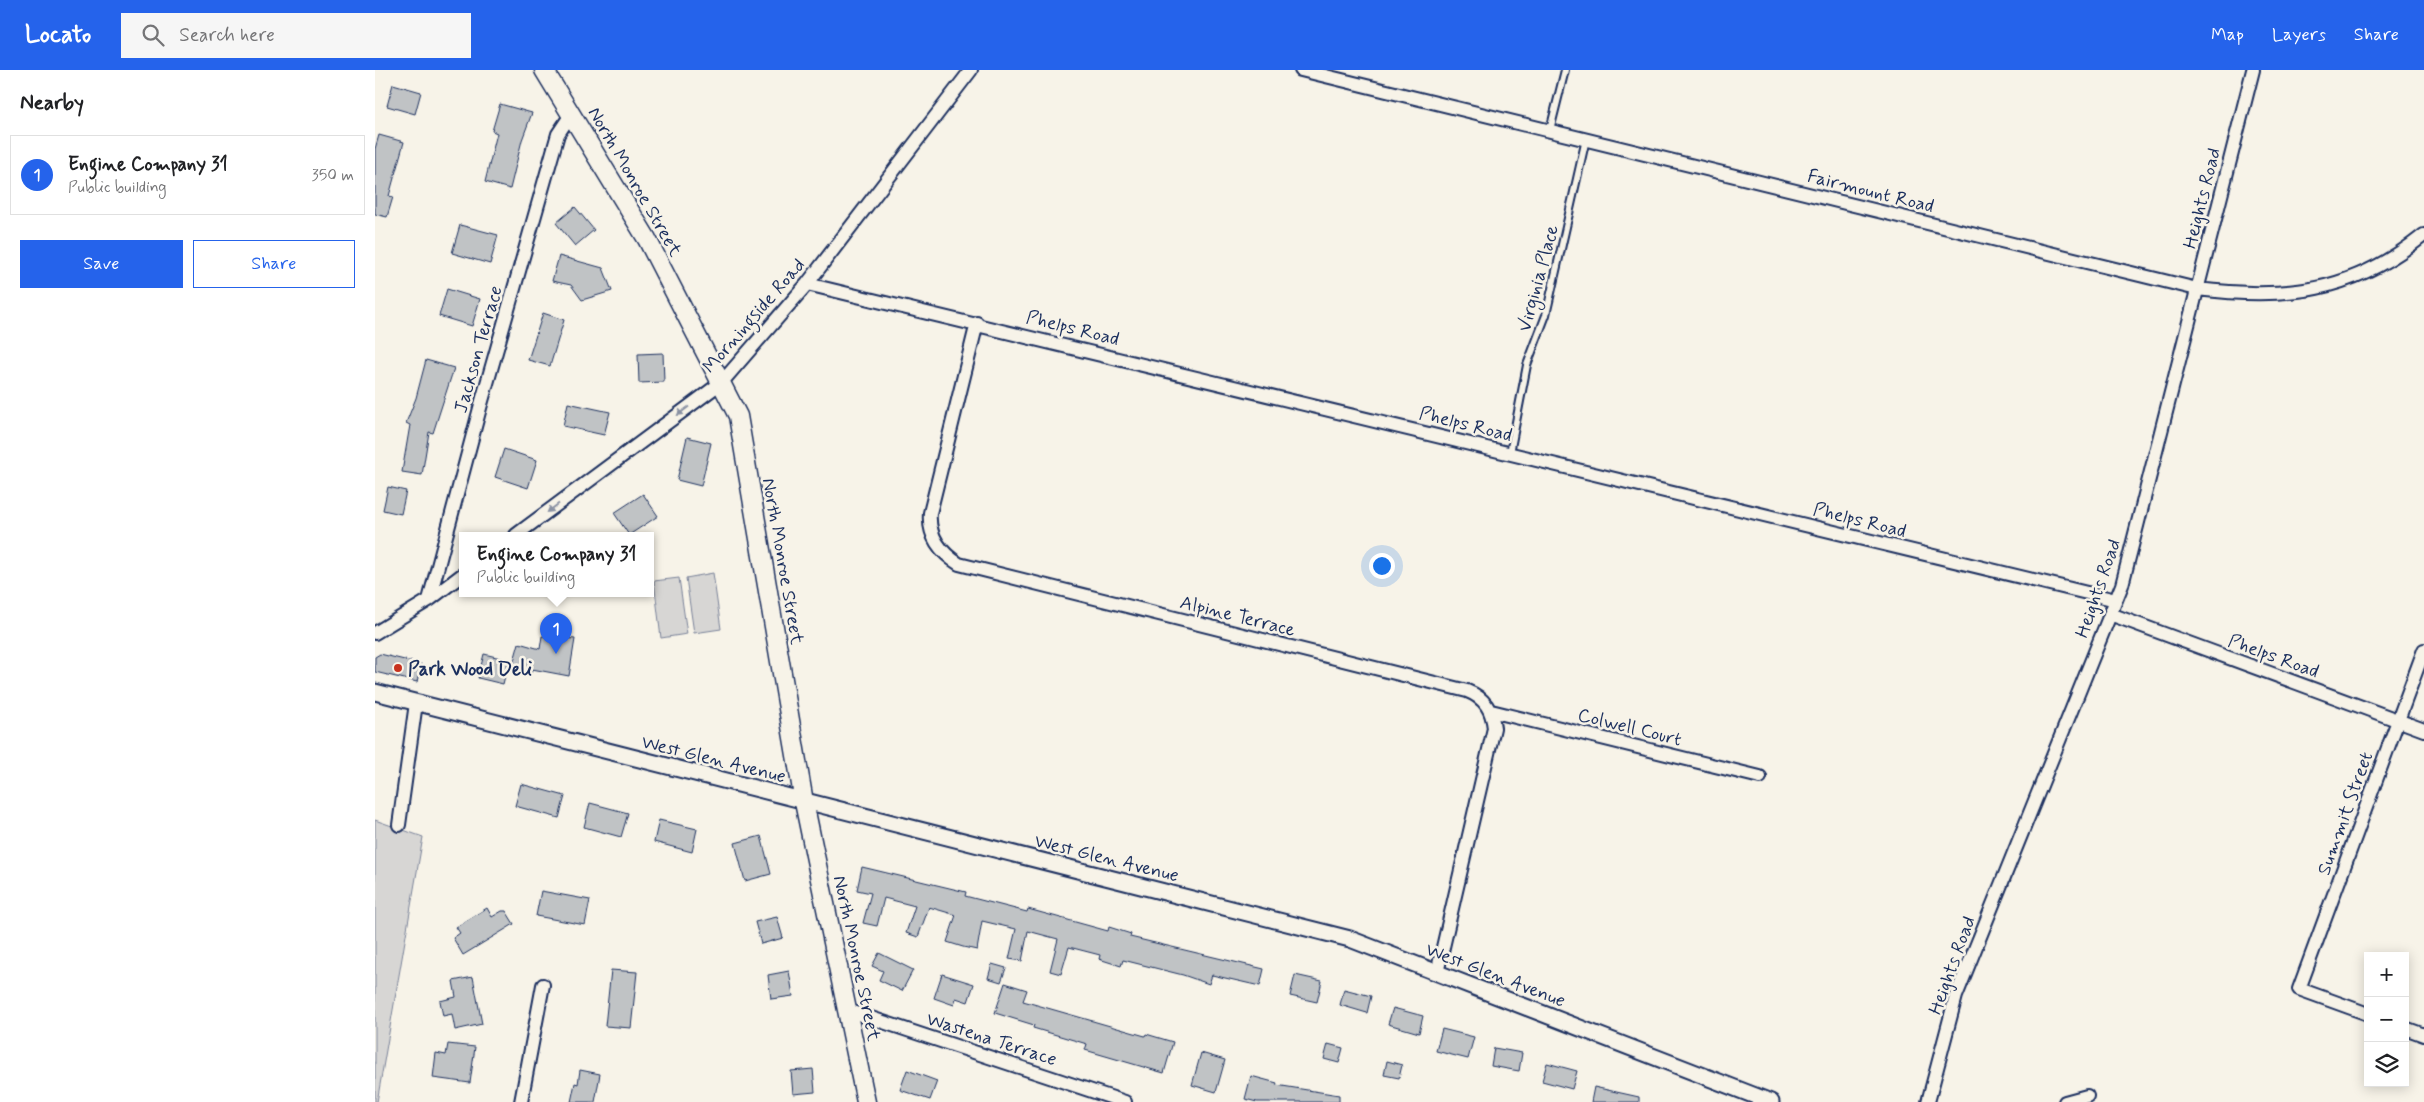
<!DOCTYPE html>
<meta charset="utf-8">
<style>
:root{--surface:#fff;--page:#f6f6f6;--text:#202124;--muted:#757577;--line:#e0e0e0;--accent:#2563eb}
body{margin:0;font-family:Mynerve,sans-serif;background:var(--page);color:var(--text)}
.controls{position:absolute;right:15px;bottom:15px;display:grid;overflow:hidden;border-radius:0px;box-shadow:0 2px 12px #0003}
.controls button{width:45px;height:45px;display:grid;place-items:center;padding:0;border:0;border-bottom:1px solid var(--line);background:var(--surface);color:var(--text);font:25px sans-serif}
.you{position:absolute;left:1006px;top:495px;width:18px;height:18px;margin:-12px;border:4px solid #fff;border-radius:50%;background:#1a73e8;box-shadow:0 0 0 8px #1a73e833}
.badge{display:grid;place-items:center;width:32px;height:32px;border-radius:50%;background:var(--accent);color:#fff;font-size:16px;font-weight:700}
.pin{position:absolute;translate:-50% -41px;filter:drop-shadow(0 1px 2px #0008)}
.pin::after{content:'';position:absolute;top:26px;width:18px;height:15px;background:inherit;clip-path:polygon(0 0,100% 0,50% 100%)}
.popup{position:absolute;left:84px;top:462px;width:195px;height:65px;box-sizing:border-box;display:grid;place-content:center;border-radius:0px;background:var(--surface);filter:drop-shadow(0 1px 4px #0005);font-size:16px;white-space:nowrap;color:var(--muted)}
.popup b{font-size:19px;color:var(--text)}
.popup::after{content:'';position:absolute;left:50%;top:100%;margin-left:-10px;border:10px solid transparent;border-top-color:var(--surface)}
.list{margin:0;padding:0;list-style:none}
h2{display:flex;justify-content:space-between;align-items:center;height:65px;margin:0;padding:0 20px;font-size:21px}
h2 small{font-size:16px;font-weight:400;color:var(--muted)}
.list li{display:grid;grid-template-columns:32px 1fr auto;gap:15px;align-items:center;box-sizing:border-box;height:80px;margin:0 10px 10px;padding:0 10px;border:1px solid var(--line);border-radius:0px}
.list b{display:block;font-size:19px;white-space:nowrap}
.list p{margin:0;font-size:16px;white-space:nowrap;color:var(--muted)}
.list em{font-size:16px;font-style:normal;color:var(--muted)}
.actions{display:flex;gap:10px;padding:15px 20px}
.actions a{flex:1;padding:11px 0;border:1px solid var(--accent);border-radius:0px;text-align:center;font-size:18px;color:var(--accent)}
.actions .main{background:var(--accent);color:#fff}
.icon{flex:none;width:28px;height:28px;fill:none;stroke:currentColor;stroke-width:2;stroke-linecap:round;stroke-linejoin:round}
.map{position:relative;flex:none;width:2049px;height:1032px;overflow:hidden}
header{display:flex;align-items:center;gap:30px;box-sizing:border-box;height:70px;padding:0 25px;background:var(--accent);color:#fff}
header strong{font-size:24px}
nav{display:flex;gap:28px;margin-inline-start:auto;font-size:18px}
.search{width:350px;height:45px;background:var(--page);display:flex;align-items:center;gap:12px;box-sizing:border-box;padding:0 18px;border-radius:0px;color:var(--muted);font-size:19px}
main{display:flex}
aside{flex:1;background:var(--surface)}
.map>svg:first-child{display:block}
.green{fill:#d7d6d4;stroke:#798299}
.building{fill:#c0c3c5;stroke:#1b2f5e}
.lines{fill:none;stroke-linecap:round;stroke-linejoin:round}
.service-casing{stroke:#1b2f5e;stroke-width:10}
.minor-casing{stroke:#1b2f5e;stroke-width:16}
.tertiary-casing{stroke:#1b2f5e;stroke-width:19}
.secondary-casing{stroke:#1b2f5e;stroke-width:21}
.service{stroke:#f7f3e8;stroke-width:6}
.minor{stroke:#f7f3e8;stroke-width:12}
.tertiary{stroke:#f7f3e8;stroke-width:15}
.secondary{stroke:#f7f3e8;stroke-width:18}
.oneway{fill:#8991a3}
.poi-dot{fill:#c8321e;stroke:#f7f3e8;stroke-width:2}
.labels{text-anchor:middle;stroke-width:5;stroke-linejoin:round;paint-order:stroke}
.street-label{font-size:19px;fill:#1b2f5e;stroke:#f7f3e8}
.poi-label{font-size:19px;font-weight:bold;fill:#1b2f5e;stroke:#f7f3e8;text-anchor:start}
</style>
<header>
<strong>Locato</strong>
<div class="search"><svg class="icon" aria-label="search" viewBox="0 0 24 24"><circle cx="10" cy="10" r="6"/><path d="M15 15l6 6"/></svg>Search here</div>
<nav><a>Map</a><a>Layers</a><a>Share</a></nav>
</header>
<main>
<aside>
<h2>Nearby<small></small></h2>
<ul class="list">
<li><span class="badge">1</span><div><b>Engine Company 31</b><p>Public building</p></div><em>350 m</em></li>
</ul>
<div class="actions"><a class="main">Save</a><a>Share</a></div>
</aside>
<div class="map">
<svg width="2049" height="1032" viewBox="0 0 2049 1032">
<rect width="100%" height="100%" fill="#f7f3e8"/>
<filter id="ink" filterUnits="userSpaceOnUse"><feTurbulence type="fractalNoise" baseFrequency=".02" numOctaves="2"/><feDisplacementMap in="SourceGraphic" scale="10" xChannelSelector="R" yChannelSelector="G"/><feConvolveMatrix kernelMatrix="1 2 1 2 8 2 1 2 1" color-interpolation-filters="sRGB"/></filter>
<g filter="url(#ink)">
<path class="green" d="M 338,503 L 346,559 L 319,563 L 311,508 Z
M 304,508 L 312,564 L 286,568 L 279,511 Z
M 0,750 L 48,767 L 2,1032 L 0,1032 Z"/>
<path class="building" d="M 18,14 L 46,22 L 40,44 L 12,36 Z
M 125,34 L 157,43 L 147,70 L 135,119 L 110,112 L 122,63 L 117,61 Z
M 4,65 L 29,72 L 14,126 L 18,127 L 12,147 L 0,144 L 0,79 Z
M 200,137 L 219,160 L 200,176 L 181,153 Z
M 85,155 L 123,165 L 115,194 L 77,183 Z
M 184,186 L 228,198 L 237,221 L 207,230 L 196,215 L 177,211 Z
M 72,219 L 105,229 L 97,256 L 64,246 Z
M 168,243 L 189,250 L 175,296 L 153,290 Z
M 288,283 L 289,312 L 264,313 L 263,284 Z
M 51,290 L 79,298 L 58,363 L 54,362 L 47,405 L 27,402 L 35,355 L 31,353 L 41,328 Z
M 193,333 L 235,342 L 229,365 L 188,356 Z
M 312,367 L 336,373 L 326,416 L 302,410 Z
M 129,379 L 162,390 L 153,418 L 120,407 Z
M 13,417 L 31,421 L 26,444 L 8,440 Z
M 268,424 L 283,446 L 254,465 L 239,443 Z
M 167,566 L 200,569 L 194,606 L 157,599 L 156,603 L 137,598 L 144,573 L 165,579 Z
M 5,584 L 46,594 L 42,612 L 0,602 L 0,587 Z
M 109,584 L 134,590 L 128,614 L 103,608 Z
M 146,714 L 190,726 L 184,748 L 140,736 Z
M 215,733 L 253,743 L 246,767 L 209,757 Z
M 284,750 L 322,759 L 317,782 L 279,772 Z
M 386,766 L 396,804 L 370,811 L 360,773 Z
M 487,797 L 591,822 L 590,826 L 652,842 L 653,839 L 733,861 L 734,857 L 756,864 L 755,867 L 889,899 L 885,916 L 837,905 L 834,914 L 808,905 L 748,890 L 746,896 L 724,889 L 725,885 L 694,877 L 686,904 L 675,901 L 683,869 L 653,861 L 647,891 L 634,889 L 641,859 L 607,851 L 602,880 L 588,877 L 572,872 L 581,845 L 554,837 L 543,867 L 531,863 L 540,836 L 509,828 L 502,856 L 488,853 L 496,823 L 482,820 Z
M 166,821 L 215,830 L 210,855 L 161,846 Z
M 112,838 L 117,847 L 127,841 L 131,841 L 139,854 L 88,885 L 78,868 L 85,863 L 81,857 Z
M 402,847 L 408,868 L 386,874 L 380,852 Z
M 504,883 L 538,900 L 527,921 L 504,910 L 508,901 L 497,896 Z
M 617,894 L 631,898 L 626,912 L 613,908 Z
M 236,900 L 262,902 L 256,958 L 230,956 Z
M 414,901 L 418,926 L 396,929 L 393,905 Z
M 567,904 L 599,914 L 593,932 L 581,928 L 579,935 L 559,928 Z
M 920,905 L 947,911 L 942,932 L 915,926 Z
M 98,907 L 107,954 L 80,960 L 77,944 L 68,946 L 65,931 L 81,927 L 78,911 Z
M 630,913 L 652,920 L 648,931 L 770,966 L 771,964 L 798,972 L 789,1003 L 710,980 L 712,974 L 658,958 L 659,955 L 620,943 Z
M 969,919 L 996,926 L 992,943 L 965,935 Z
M 1018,938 L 1048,946 L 1044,963 L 1013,954 Z
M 1067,959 L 1099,967 L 1093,989 L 1061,981 Z
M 73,974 L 100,977 L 95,1013 L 58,1008 L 61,983 L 71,985 Z
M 953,974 L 968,978 L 964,993 L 949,989 Z
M 1119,978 L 1147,983 L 1144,1001 L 1116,996 Z
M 826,983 L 850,990 L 841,1022 L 817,1015 Z
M 1012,991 L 1027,995 L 1024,1008 L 1009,1005 Z
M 1172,993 L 1202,1001 L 1197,1019 L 1167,1011 Z
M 438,999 L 440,1022 L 418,1024 L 416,1001 Z
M 205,1000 L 225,1004 L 220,1032 L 196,1032 L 200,1013 L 203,1014 Z
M 532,1000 L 562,1011 L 555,1030 L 525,1020 Z
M 876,1006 L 902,1013 L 901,1015 L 964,1025 L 964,1032 L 882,1032 L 870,1029 Z
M 1219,1017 L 1264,1027 L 1264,1032 L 1216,1032 Z"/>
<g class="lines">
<g class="service-casing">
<path id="service" d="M 1175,60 L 1190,0
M 1135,383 L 1152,295 L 1171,245 L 1211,69"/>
</g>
<g class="minor-casing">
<path id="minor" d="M 926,0 L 1822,219 C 1911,230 1977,223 2049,165
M 432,214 L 1741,530
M 602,253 L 555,443 C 553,466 565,482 584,494 L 1092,621 C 1110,628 1117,640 1119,658 L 1062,903
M 141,465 L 347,312 L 432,214 L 596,0
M 54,530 L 105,338 L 183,64 L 197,43
M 1735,544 L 2049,660
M 0,563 L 54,530 L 87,505
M 1116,641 L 1385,707
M 24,755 L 41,633
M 472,940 L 750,1032
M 1993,944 L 1924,919 L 2049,580
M 2030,958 L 2049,965
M 146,1032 L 168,915
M 1553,1032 L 1581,926 L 1747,515 L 1878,0
M 1690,1032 L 1712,1026"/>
</g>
<g class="tertiary-casing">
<path id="tertiary" d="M 0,622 L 975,869 L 1396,1032"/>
</g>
<g class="secondary-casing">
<path id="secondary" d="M 169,0 L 272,169 L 363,346 L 429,732 L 491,1032"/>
</g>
<use href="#service" class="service"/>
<use href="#minor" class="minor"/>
<use href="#tertiary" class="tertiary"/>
<use href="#secondary" class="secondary"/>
</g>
<defs><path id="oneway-solid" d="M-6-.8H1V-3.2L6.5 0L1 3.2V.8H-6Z" transform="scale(1.25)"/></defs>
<g class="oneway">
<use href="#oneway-solid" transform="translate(308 341) rotate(143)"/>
<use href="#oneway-solid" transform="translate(178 438) rotate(143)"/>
</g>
</g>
<circle class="poi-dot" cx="23" cy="598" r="5"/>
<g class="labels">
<g class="street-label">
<text transform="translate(261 111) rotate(60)" y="7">North Monroe Street</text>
<text transform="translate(1496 120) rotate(14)" y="7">Fairmount Road</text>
<text transform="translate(1826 128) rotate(-76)" y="7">Heights Road</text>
<text transform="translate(1162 208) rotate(-75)" y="7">Virginia Place</text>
<text transform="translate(378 245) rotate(-49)" y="7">Morningside Road</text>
<text transform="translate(698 257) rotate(14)" y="7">Phelps Road</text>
<text transform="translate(102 279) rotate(-74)" y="7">Jackson Terrace</text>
<text transform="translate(1091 353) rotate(14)" y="7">Phelps Road</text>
<text transform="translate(1485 449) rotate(14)" y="7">Phelps Road</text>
<text transform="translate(409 491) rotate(80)" y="7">North Monroe Street</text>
<text transform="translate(1722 518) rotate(-71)" y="7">Heights Road</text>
<text transform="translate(863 545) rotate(14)" y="7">Alpine Terrace</text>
<text transform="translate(1899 585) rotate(20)" y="7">Phelps Road</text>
<text transform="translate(1255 656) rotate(14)" y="7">Colwell Court</text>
<text transform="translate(339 688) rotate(14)" y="7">West Glen Avenue</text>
<text transform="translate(1969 743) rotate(-70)" y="7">Summit Street</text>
<text transform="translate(732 787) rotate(14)" y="7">West Glen Avenue</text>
<text transform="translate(483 888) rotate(78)" y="7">North Monroe Street</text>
<text transform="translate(1576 895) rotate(-70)" y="7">Heights Road</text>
<text transform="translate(1121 904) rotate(21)" y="7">West Glen Avenue</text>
<text transform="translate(617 968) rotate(18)" y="7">Wastena Terrace</text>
</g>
<g class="poi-label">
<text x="33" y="605">Park Wood Deli</text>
</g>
</g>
</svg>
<div class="controls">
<button>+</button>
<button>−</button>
<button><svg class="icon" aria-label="layers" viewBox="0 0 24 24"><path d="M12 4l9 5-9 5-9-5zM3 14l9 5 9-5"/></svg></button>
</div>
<div class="you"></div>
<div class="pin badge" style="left:181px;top:584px">1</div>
<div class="popup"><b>Engine Company 31</b>Public building</div>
</div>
</main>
